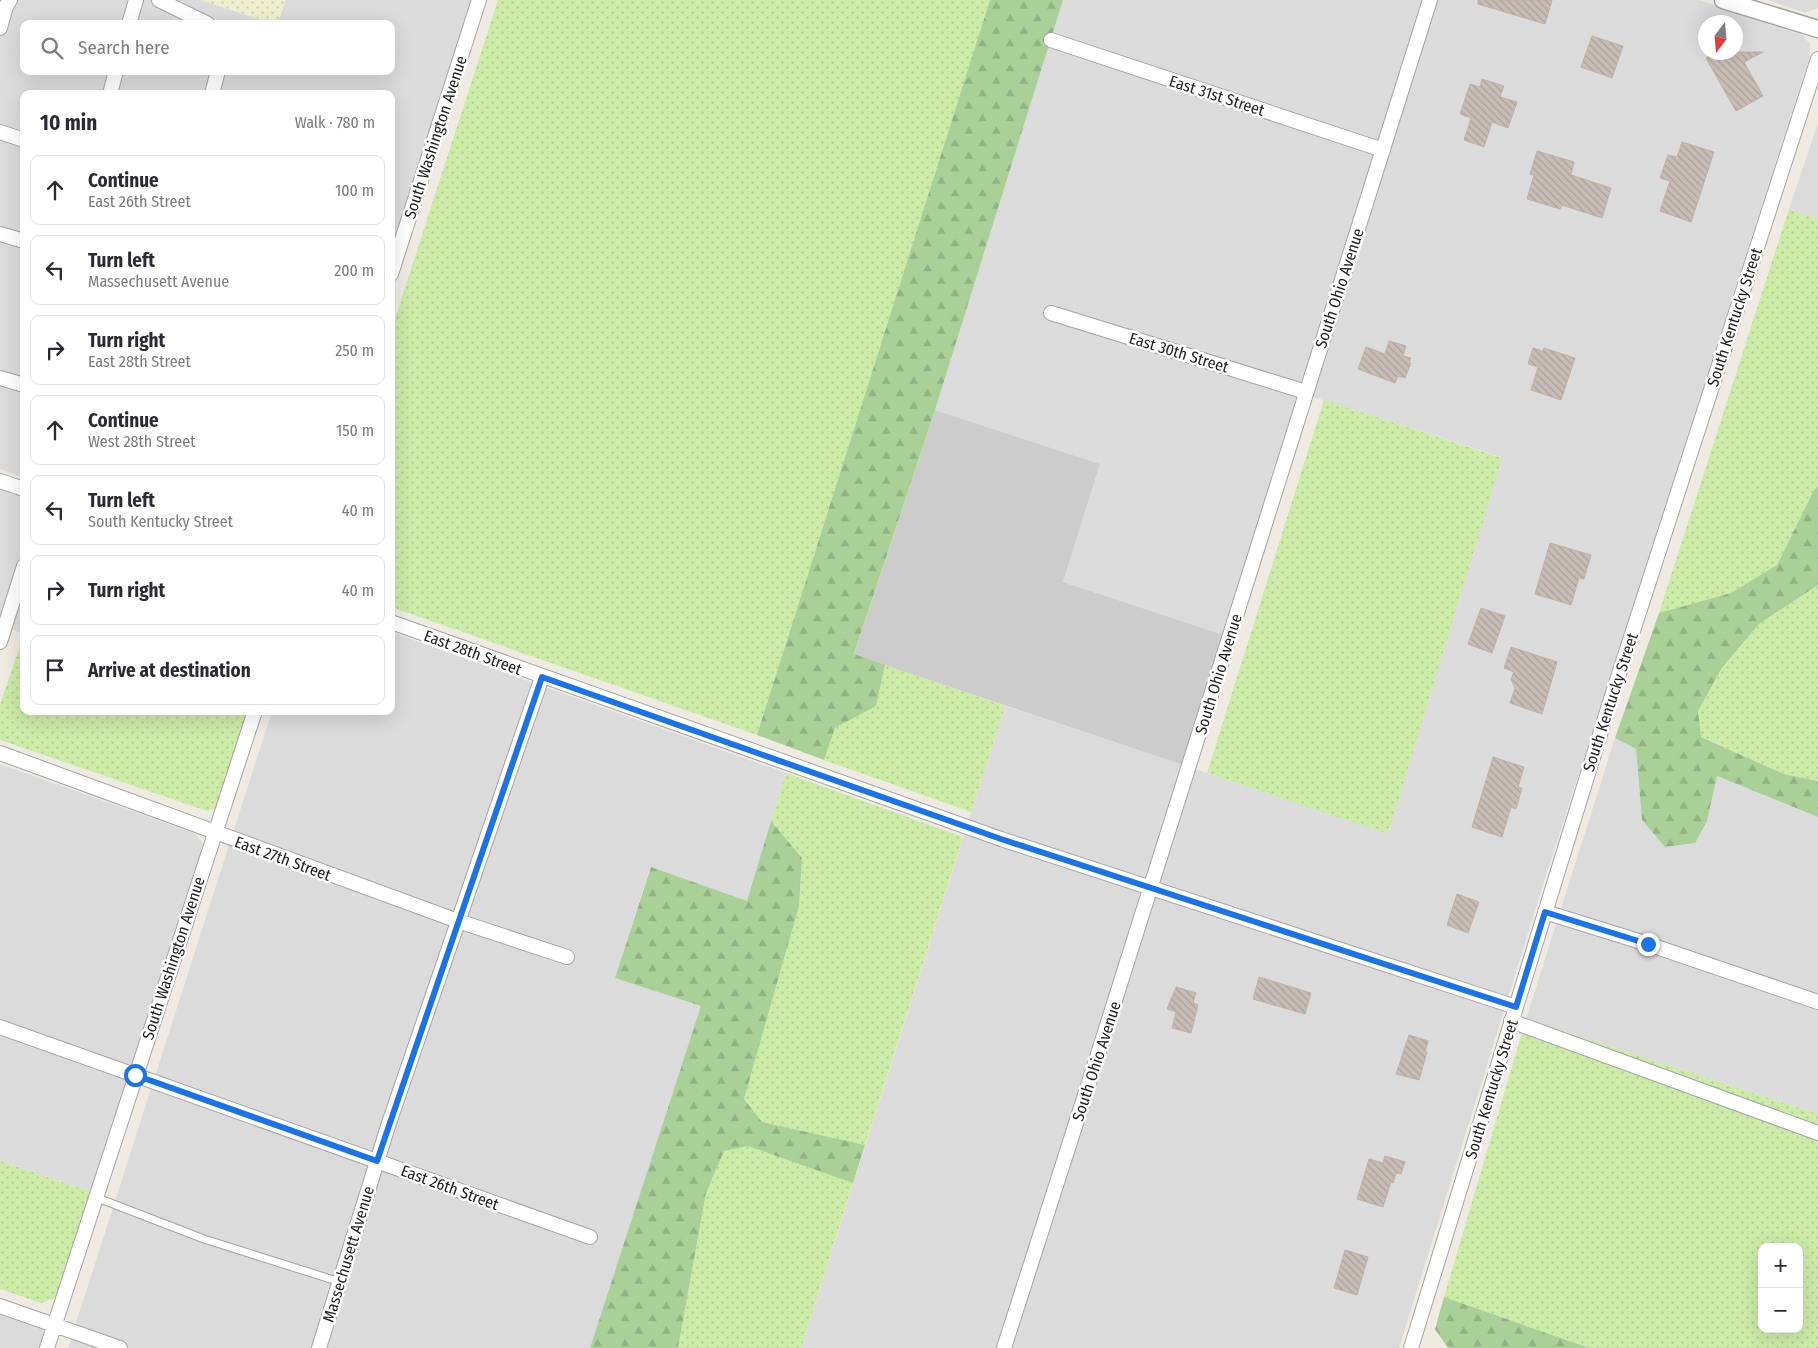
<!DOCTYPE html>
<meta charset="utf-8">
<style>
:root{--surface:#fff;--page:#f7f7f7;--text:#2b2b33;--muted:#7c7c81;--line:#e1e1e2}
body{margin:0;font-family:"Fira Sans Condensed",sans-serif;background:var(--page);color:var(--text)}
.controls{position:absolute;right:15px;bottom:15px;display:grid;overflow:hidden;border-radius:10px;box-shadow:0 5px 20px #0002}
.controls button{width:45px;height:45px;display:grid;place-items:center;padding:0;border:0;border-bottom:1px solid var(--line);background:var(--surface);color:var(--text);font:25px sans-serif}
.compass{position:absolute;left:1698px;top:15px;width:45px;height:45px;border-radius:50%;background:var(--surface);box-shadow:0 5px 20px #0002;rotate:196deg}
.stop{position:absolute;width:15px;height:15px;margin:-11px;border:4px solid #1a73e8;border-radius:50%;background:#fff}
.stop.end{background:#1a73e8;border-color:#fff;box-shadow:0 1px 5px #0008}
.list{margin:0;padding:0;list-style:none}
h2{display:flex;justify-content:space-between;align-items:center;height:65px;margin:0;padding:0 20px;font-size:21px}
h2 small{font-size:16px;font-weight:400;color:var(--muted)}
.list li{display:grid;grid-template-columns:32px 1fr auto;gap:15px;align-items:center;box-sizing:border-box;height:70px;margin:0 10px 10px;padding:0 10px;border:1px solid var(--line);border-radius:10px}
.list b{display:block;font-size:19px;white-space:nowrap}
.list p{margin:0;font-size:16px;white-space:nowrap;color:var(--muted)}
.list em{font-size:16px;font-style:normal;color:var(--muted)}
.icon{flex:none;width:28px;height:28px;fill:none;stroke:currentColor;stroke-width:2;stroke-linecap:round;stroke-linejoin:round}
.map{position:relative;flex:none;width:1818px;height:1348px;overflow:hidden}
.search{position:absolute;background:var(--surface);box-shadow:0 5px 20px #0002;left:20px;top:20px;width:375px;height:55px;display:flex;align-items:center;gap:12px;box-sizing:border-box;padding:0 18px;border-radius:10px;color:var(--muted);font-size:19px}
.panel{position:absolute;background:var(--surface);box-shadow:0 5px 20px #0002;left:20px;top:90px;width:375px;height:625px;border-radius:10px}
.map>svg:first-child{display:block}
.residential{fill:#dcdbdb;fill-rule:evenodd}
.religious{fill:#ccc}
.farmland{fill:url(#farmland-dots)}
.grass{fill:url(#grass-dots);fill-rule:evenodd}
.forest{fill:url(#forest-firs)}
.building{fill:url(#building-back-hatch);stroke:#c1b0a5}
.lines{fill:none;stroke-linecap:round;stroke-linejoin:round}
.service-casing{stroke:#a5a5a5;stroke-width:9}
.minor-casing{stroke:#a5a5a5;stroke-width:16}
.tertiary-casing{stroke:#a5a5a5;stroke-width:19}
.service{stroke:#fff;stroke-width:7}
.minor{stroke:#fff;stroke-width:14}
.tertiary{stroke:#fff;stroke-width:16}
.route{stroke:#1a73e8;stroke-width:6}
.labels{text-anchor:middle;stroke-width:5;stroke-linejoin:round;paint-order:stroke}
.street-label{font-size:16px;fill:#1e1e1e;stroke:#fff}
</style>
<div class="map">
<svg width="1818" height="1348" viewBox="0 0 1818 1348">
<defs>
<pattern id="farmland-dots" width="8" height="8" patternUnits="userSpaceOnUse" patternTransform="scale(1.25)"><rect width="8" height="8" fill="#edefce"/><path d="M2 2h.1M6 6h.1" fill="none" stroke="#cbccb0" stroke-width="1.8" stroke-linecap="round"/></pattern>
<pattern id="grass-dots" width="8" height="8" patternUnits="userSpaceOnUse" patternTransform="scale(1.25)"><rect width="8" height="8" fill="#cbeba7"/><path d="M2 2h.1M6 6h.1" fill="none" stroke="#aec98f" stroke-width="1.8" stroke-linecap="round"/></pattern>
<pattern id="forest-firs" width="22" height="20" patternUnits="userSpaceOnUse" patternTransform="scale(1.25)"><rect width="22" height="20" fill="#a9d097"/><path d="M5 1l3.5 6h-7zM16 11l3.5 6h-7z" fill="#91b282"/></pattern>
<pattern id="building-back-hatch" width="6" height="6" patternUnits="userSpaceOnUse" patternTransform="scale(1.25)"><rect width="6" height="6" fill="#c7bdb6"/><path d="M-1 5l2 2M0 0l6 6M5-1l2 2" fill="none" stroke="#aaa29c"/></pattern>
</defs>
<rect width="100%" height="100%" fill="#efebe3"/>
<path class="residential" d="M 0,0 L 201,0 L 273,24 L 24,24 L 24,71 L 391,71 L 391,24 L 277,24 L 286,0 L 478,0 L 391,272 L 391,94 L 24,94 L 24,478 L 0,469 Z
M 1063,0 L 1700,0 L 1802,35 L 1810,44 L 1810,56 L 1543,885 L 1399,1348 L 801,1348 L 1005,706 L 1388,833 L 1501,457 L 1301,393 L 1224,635 L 1063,582 L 1100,464 L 935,410 ZM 1706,22 L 1736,22 L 1736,52 L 1706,52 Z
M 1768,0 L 1818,0 L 1818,8 L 1805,13 Z
M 1818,123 L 1818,219 L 1789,209 Z
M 0,488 L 24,497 L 24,634 L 7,628 L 0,651 Z
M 391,632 L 786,773 L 747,901 L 650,868 L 615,978 L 702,1006 L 590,1348 L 68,1348 L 272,711 L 391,711 Z
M 1615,738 L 1636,749 L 1642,820 L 1707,821 L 1717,776 L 1818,817 L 1818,1114 L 1526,1019 Z
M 0,764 L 196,834 L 203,845 L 92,1192 L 0,1161 Z
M 0,1309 L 48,1326 L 41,1348 L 0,1348 Z"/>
<path class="religious" d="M 935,410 L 1100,464 L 1063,582 L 1224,635 L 1183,765 L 854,655 Z"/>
<path class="farmland" d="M 201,0 L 286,0 L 277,24 L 273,24 Z"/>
<path class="grass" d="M 498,0 L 990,0 L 757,735 L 391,607 L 391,331 Z
M 1789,209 L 1818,219 L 1818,486 L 1814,490 L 1777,565 L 1731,593 L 1659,613 Z
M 1324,400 L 1502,458 L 1388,834 L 1207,773 Z
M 1818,585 L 1818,781 L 1784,774 L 1700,736 L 1698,711 L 1722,669 L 1759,624 Z
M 24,634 L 24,711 L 249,711 L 219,807 L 207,811 L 0,740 L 0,704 Z
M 885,665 L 1005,706 L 971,812 L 824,760 L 835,728 L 876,706 Z
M 786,773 L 963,837 L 865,1145 L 762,1122 L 744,1099 L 799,906 L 802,858 L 771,821 Z
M 1526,1019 L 1818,1114 L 1818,1348 L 1589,1348 L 1444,1297 ZM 1762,1247 L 1799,1247 L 1799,1329 L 1762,1329 Z
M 748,1146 L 853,1183 L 801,1348 L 678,1348 L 706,1193 L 724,1151 Z
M 0,1161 L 92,1192 L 55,1298 L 41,1303 L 0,1289 Z"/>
<path class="forest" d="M 990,0 L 1063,0 L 935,410 L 854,654 L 885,665 L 876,706 L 835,728 L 824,760 L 757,735 Z
M 1818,486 L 1818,585 L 1759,624 L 1722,668 L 1698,711 L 1701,737 L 1784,774 L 1818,781 L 1818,817 L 1717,776 L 1707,821 L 1695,843 L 1665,847 L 1642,820 L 1636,749 L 1615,738 L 1659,613 L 1731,593 L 1777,565 L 1814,490 Z
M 771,821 L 802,858 L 799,906 L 744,1099 L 762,1122 L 865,1145 L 853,1183 L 748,1146 L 724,1151 L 706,1193 L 678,1348 L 590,1348 L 701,1006 L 615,978 L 651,867 L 747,901 Z
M 1444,1297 L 1589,1348 L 1448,1348 L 1435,1329 Z"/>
<path class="building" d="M 1478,0 L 1552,0 L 1545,24 L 1478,4 Z
M 1592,36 L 1623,46 L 1612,78 L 1581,67 Z
M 1717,52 L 1763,52 L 1744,62 L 1763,96 L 1736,111 L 1706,58 Z
M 1482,79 L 1504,86 L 1500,97 L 1517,102 L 1508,128 L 1492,122 L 1484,147 L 1464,140 L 1471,118 L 1460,114 L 1470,84 L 1480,87 Z
M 1682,142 L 1714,152 L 1691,222 L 1660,211 L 1670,181 L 1660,178 L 1668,155 L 1677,157 Z
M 1537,151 L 1574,162 L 1571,175 L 1611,188 L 1602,218 L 1562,205 L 1560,209 L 1527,199 L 1534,175 L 1530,174 Z
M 1389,341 L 1406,346 L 1403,356 L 1411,358 L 1409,363 L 1411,363 L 1405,378 L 1398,376 L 1395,383 L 1358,369 L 1366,347 L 1385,354 Z
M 1533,348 L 1543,351 L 1544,348 L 1575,358 L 1561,400 L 1531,390 L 1538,367 L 1528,364 Z
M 1550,543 L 1591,555 L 1584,579 L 1579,578 L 1571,605 L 1535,594 Z
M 1481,608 L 1505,616 L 1492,653 L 1468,644 Z
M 1511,647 L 1557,662 L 1542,714 L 1510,703 L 1515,688 L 1511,679 L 1514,672 L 1504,668 Z
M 1493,757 L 1524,767 L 1518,787 L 1522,788 L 1516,809 L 1511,807 L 1502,837 L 1472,827 Z
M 1457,894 L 1479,902 L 1468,933 L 1447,925 Z
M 1259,977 L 1311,993 L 1305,1014 L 1253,999 Z
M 1176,987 L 1196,993 L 1193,1003 L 1198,1005 L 1191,1033 L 1172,1028 L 1176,1012 L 1167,1009 Z
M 1409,1035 L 1428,1041 L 1425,1052 L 1427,1052 L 1419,1080 L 1396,1074 Z
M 1385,1156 L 1405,1162 L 1401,1174 L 1396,1173 L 1393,1183 L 1391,1182 L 1383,1207 L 1357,1199 L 1369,1159 L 1383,1163 Z
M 1345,1250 L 1368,1257 L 1357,1295 L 1334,1288 Z"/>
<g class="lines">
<g class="service-casing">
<path id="service" d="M 95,1197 L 204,1239 L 340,1282"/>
</g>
<g class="minor-casing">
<path id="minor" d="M 159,0 L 208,24
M 129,24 L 136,0
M 0,28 L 6,6 L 10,0
M 1051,40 L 1383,150
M 110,94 L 116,71
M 212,94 L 218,71
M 0,132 L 24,140
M 0,234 L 24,241
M 391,274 L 479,0
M 1051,313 L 1306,392
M 0,378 L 24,385
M 0,481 L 24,489
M 391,622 L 1001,839 L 1516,1007
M 0,642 L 24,566
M 0,753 L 458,921 L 567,957
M 1545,912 L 1648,944 L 1818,1002
M 1511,1021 L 1818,1133
M 0,1027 L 590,1237
M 0,1306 L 120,1348
M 47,1348 L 255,711
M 319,1348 L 389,1123 L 542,677
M 1004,1348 L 1094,1067 L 1430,0
M 1411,1348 L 1610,702 L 1818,59"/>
</g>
<g class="tertiary-casing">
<path id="tertiary" d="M 1723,0 L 1818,29"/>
</g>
<use href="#service" class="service"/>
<use href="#minor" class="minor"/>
<use href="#tertiary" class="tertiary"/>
</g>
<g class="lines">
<path class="route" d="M 135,1075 L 377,1161 L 542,677 L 1001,839 L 1516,1007 L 1545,912 L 1648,944"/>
</g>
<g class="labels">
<g class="street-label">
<text transform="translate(1217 95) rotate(18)" y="6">East 31st Street</text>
<text transform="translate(435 137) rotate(-72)" y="6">South Washington Avenue</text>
<text transform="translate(1339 288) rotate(-72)" y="6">South Ohio Avenue</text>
<text transform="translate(1734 317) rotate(-72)" y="6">South Kentucky Street</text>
<text transform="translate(1179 352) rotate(17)" y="6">East 30th Street</text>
<text transform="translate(473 652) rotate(20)" y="6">East 28th Street</text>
<text transform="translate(1218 674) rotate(-73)" y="6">South Ohio Avenue</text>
<text transform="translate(1610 702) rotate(-72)" y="6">South Kentucky Street</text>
<text transform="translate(283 858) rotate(20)" y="6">East 27th Street</text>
<text transform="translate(173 958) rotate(-72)" y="6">South Washington Avenue</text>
<text transform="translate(1096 1061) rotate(-72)" y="6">South Ohio Avenue</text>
<text transform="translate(1491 1089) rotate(-73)" y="6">South Kentucky Street</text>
<text transform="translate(450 1187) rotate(20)" y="6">East 26th Street</text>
<text transform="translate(348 1254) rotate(-73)" y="6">Massechusett Avenue</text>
</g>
</g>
</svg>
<div class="controls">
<button>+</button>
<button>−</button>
</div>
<svg class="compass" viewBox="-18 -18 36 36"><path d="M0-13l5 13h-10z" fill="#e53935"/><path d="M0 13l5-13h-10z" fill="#7c7c81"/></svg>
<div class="stop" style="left:135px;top:1075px"></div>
<div class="stop end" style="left:1648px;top:944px"></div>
<div class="search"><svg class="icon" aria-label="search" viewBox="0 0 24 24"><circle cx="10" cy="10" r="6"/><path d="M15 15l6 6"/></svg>Search here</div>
<section class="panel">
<h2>10 min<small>Walk · 780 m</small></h2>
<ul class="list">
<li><svg class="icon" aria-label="ahead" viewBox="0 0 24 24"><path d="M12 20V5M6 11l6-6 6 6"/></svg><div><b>Continue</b><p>East 26th Street</p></div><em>100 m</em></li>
<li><svg class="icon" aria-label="left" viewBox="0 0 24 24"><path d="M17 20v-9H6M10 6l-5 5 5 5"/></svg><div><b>Turn left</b><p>Massechusett Avenue</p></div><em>200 m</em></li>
<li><svg class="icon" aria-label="right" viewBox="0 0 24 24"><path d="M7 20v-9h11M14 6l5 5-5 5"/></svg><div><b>Turn right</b><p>East 28th Street</p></div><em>250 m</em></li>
<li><svg class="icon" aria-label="ahead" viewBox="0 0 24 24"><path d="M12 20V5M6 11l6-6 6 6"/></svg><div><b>Continue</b><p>West 28th Street</p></div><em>150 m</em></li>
<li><svg class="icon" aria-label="left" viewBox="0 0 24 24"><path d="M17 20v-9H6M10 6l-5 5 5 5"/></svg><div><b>Turn left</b><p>South Kentucky Street</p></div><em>40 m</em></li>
<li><svg class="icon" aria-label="right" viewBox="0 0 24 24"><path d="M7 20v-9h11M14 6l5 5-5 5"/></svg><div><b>Turn right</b></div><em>40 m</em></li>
<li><svg class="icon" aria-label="arrive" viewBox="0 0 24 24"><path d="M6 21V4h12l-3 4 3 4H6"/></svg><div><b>Arrive at destination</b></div></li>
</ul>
</section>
</div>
